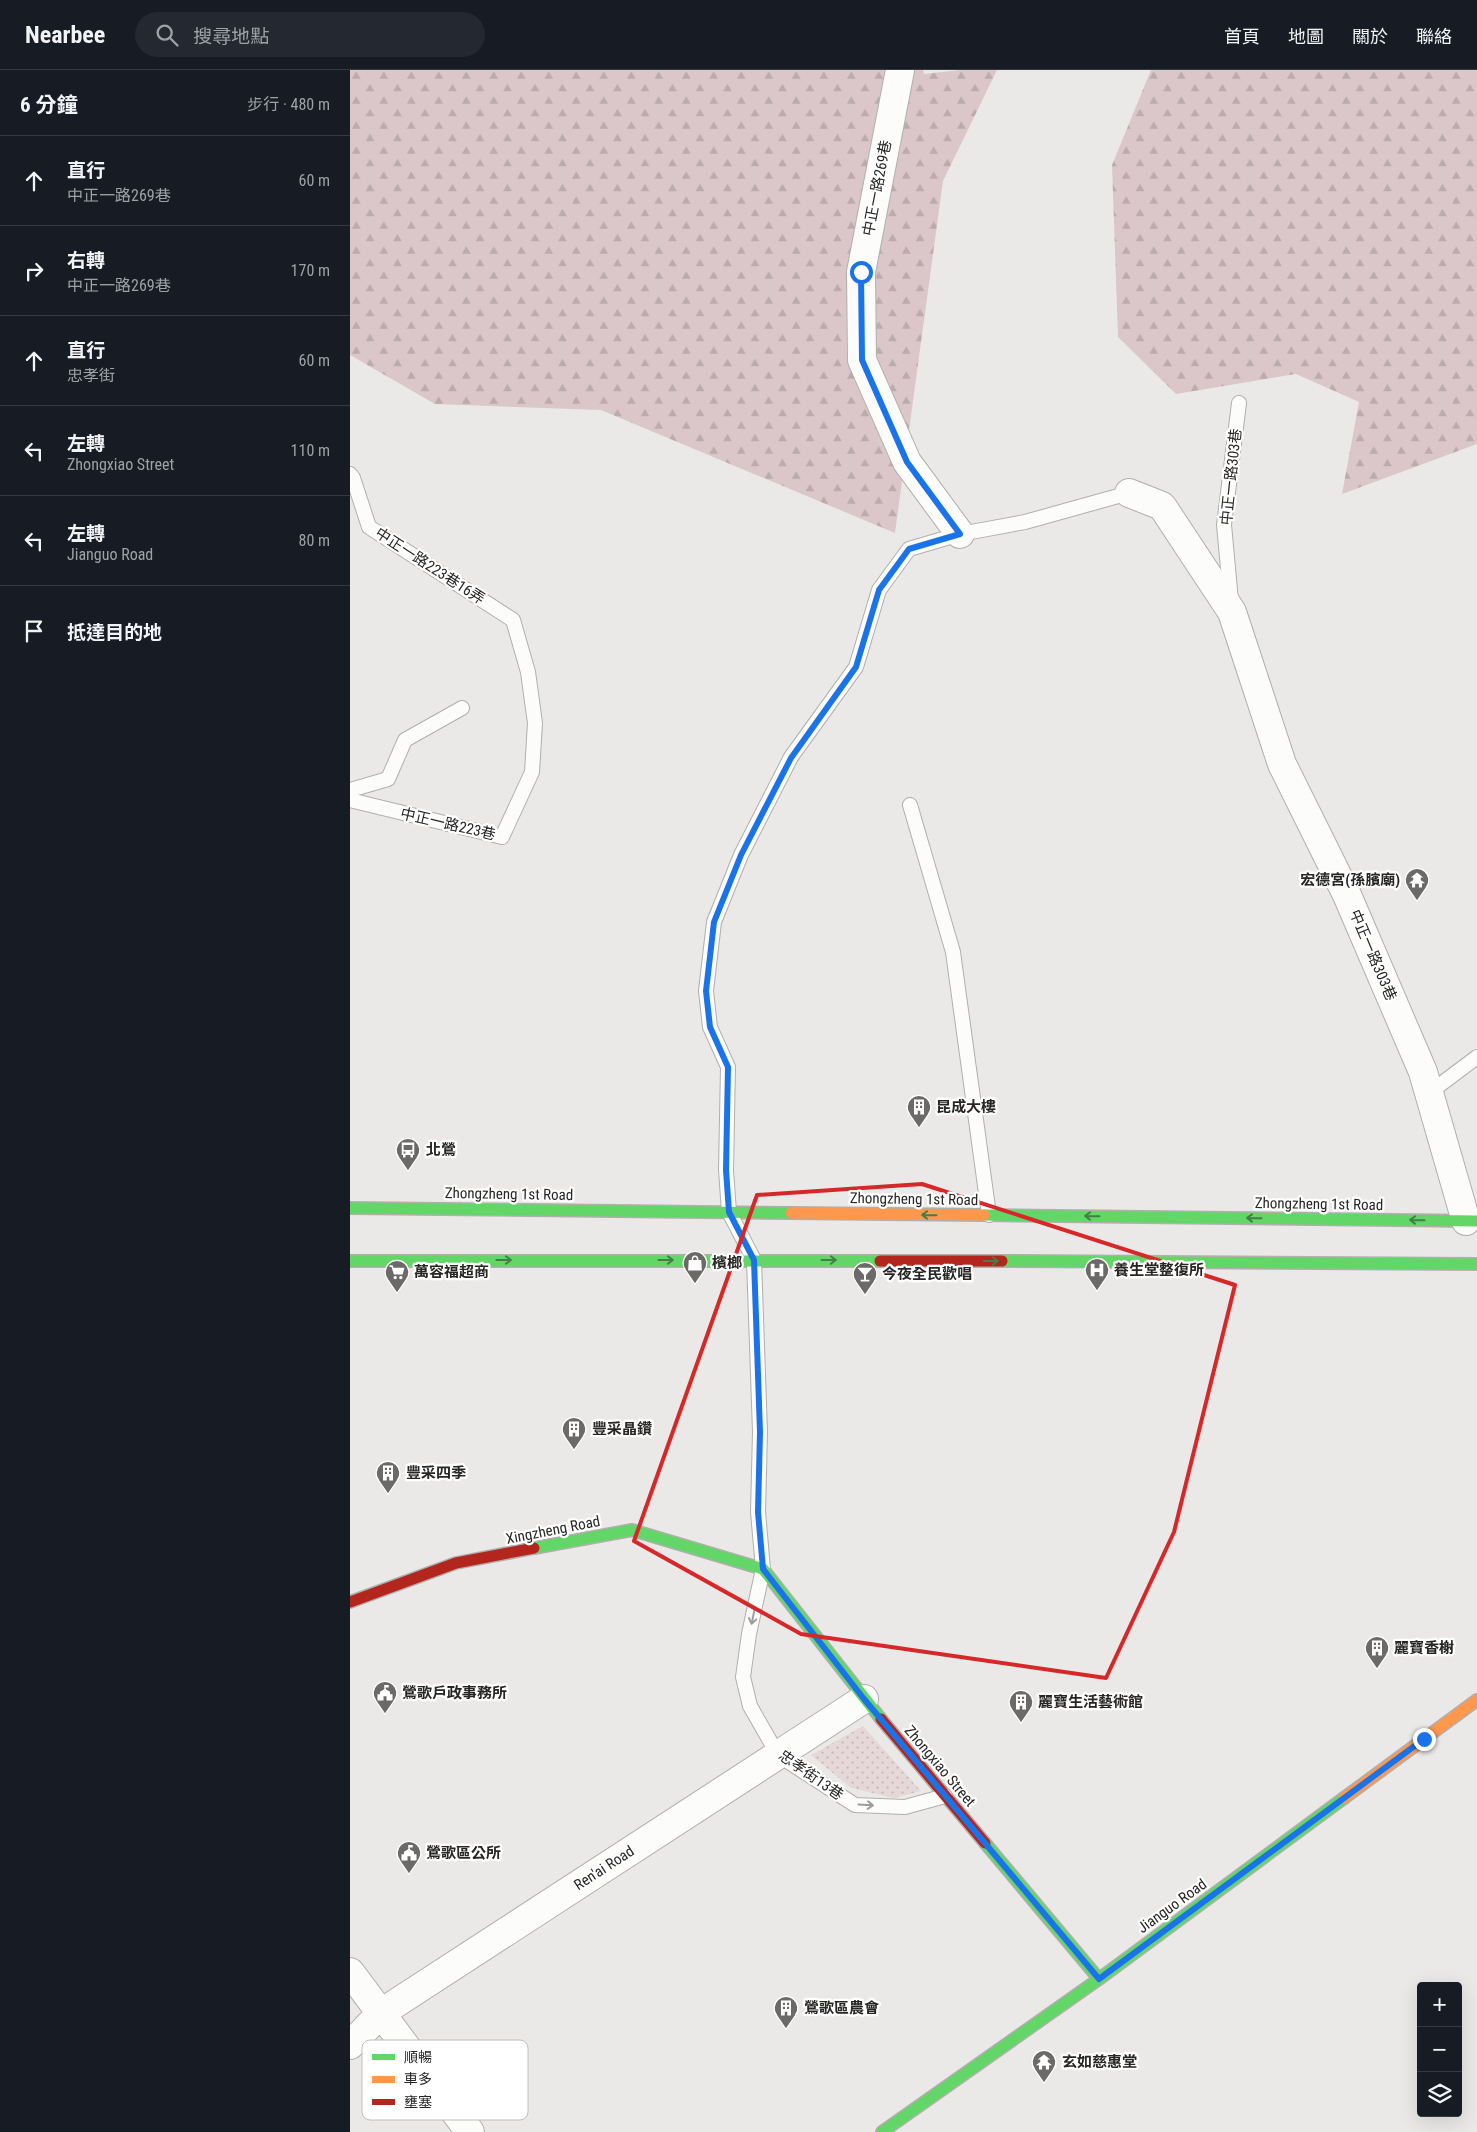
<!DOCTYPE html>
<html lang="zh-TW">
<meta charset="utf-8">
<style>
:root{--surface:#171b24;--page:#242831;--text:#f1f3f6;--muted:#9ea1a6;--line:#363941}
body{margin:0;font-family:"Roboto Condensed","Noto Sans TC",sans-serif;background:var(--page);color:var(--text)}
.controls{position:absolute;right:15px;bottom:15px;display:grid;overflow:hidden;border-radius:5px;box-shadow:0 5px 20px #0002}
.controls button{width:45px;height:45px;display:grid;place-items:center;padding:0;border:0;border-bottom:1px solid var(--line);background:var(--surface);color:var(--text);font:25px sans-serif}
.stop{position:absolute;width:15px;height:15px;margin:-11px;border:4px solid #1a73e8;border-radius:50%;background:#fff}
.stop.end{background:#1a73e8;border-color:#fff;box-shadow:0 1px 5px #0008}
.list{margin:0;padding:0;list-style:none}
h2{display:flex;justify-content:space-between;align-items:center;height:65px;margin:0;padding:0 20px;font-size:21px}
h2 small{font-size:16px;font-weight:400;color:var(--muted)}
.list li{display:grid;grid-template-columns:32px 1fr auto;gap:15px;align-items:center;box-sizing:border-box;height:90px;padding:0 20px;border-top:1px solid var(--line)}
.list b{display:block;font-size:19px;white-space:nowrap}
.list p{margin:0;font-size:16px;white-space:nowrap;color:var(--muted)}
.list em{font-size:16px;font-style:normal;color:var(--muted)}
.icon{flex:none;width:28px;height:28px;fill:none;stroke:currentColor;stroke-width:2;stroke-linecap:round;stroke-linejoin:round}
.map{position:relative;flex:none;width:1127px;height:2062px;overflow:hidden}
header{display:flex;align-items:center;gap:30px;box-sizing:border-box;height:70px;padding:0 25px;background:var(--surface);border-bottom:1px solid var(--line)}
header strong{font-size:24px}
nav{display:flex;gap:28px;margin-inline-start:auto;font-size:18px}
.search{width:350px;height:45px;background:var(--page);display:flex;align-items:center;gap:12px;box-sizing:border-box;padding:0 18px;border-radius:28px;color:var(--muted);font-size:19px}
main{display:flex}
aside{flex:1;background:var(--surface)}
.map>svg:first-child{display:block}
.forest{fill:url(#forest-firs)}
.park{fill:url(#park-dots)}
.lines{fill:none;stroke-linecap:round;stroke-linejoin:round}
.lane-casing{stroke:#b1afad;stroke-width:16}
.street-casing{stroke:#b1afad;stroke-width:30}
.fast-casing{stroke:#b1afad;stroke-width:14}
.slow-casing{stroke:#b1afad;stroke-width:14}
.jam-casing{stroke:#b1afad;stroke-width:14}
.lane{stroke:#fcfcfb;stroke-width:14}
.street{stroke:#fcfcfb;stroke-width:28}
.fast{stroke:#63d668;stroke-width:11}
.slow{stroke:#ff974d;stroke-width:11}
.jam{stroke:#b3261e;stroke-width:11}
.oneway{stroke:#457e46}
.oneway2{stroke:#9c9c9b}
.route{stroke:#1a73e8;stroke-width:6}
.marked{fill:none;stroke:#d62828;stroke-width:4;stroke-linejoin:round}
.labels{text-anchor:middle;stroke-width:4.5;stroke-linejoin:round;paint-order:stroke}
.street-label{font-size:15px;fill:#272625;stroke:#fff}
.poi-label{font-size:15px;font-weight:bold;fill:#272625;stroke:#fff;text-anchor:start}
.key{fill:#fff;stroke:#bebebe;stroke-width:1}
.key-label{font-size:14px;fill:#272625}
</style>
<header>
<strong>Nearbee</strong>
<div class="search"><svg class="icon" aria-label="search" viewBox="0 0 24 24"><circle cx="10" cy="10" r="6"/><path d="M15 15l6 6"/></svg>搜尋地點</div>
<nav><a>首頁</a><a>地圖</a><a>關於</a><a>聯絡</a></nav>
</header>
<main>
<aside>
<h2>6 分鐘<small>步行 · 480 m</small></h2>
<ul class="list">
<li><svg class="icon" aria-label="ahead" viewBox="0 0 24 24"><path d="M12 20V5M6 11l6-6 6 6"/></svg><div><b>直行</b><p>中正一路269巷</p></div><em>60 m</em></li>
<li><svg class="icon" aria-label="right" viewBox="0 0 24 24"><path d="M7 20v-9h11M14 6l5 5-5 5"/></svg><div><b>右轉</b><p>中正一路269巷</p></div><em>170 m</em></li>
<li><svg class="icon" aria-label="ahead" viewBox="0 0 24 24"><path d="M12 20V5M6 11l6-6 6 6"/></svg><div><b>直行</b><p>忠孝街</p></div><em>60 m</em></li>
<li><svg class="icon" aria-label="left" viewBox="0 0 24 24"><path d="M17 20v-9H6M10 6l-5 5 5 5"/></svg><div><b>左轉</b><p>Zhongxiao Street</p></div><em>110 m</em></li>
<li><svg class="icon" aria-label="left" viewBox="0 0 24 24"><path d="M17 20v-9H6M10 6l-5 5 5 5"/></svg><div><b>左轉</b><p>Jianguo Road</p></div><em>80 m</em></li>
<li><svg class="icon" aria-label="arrive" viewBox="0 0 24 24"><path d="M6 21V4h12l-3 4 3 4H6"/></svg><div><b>抵達目的地</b></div></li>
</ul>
</aside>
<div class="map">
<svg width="1127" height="2062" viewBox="0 0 1127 2062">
<defs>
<pattern id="forest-firs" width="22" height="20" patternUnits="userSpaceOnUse" patternTransform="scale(1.25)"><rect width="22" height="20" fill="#dbc7ca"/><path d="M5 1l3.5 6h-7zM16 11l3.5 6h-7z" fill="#bcabad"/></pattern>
<pattern id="park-dots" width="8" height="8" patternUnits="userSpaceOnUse" patternTransform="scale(1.25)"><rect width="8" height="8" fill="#e6d7d9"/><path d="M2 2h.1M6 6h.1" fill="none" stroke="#c5b8ba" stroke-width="1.8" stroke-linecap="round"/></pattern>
</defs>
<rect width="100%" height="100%" fill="#ebe9e7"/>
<path class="forest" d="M 0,0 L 573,0 L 574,4 L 610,0 L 647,0 L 593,111 L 545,463 L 251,340 L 85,334 L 0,285 Z
M 801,0 L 1127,0 L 1127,374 L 992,424 L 1009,332 L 946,304 L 826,324 L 768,267 L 762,95 Z"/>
<path class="park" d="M 513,1656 L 571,1721 L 544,1728 L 501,1718 L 461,1685 Z"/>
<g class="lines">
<g class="lane-casing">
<path id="lane" d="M 0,404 L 3,408 L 19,457 L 163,550 L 178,602 L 185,653 L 182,702 L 152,767 L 0,730
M 881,531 L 874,455 L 889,333
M 0,720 L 38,709 L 55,670 L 112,638
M 560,735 L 603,882 L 639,1145
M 1079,1023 L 1127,987
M 595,1726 L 555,1737 L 505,1735 L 428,1685 L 400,1636 L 393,1607 L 399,1564 L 413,1499 L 408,1442 L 410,1362 L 404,1190 L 379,1142 L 376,1100 L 378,997 L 360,957 L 356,921 L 364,852 L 391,785 L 441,687 L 506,597 L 529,520 L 559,479 L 610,464 L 675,452 L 779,423"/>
</g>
<g class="street-casing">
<path id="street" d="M 550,0 L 511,202 L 512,290 L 557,392 L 610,464
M 779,423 L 812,436 L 882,542 L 932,694 L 997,825 L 1073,1002 L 1116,1151
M 0,1902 L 120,2062
M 0,1975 L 31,1943 L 514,1629"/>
</g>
<g class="fast-casing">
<path id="fast" d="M 0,1138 L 441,1143
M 634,1145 L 1127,1151
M 0,1191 L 530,1191
M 652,1191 L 1127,1194
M 184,1478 L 282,1460 L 413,1499 L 531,1649
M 635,1773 L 749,1909
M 532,2062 L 749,1909 L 994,1728"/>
</g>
<g class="slow-casing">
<path id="slow" d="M 441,1143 L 634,1145
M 994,1728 L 1127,1630"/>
</g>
<g class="jam-casing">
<path id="jam" d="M 530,1191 L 652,1191
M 0,1532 L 106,1493 L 184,1478
M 531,1649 L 635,1773"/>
</g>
<use href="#lane" class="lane"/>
<use href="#street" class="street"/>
<use href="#fast" class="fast"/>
<use href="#slow" class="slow"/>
<use href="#jam" class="jam"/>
</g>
<defs><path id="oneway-shaft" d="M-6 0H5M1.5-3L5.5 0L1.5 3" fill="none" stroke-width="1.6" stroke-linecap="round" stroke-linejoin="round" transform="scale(1.25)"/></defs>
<g class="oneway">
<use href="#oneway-shaft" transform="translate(579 1145) rotate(-179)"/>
<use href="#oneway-shaft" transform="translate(742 1146) rotate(-179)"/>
<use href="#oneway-shaft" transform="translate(904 1148) rotate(-179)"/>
<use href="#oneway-shaft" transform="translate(1067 1150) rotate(-179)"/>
<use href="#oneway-shaft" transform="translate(154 1190)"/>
<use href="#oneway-shaft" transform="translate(316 1190)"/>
<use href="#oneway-shaft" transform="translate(479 1190)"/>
<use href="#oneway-shaft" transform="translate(641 1191)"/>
</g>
<g class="oneway2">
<use href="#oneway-shaft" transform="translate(403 1547) rotate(102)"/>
<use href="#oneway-shaft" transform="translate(516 1735) rotate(3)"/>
</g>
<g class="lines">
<path class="route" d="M 511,202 L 512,290 L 557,392 L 610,464 L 559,479 L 529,520 L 506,597 L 441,688 L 391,785 L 364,852 L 356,921 L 360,957 L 378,997 L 376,1100 L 379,1142 L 404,1190 L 410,1362 L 408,1442 L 413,1499 L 514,1629 L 749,1909 L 1074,1669"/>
</g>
<path class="marked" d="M 572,1114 L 885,1215 L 824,1462 L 756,1608 L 451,1564 L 284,1471 L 407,1125 Z"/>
<defs>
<g id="temple-pin" transform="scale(1.25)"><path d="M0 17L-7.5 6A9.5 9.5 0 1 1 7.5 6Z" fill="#6c6a69" stroke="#fff"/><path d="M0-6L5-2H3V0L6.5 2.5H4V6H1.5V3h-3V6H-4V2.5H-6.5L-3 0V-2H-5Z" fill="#fff"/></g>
<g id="building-pin" transform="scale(1.25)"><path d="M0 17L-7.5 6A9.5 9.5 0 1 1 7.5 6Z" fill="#6c6a69" stroke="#fff"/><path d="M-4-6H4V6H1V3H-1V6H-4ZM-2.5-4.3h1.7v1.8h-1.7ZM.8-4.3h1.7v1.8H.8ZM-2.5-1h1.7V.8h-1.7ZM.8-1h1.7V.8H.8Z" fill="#fff"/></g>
<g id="bus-pin" transform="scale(1.25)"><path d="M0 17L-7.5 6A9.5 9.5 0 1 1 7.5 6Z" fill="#6c6a69" stroke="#fff"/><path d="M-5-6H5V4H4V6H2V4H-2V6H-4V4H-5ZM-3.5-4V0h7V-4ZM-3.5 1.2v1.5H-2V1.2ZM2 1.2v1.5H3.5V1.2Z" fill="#fff"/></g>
<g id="shop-pin" transform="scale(1.25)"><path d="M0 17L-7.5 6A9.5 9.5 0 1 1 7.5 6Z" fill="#6c6a69" stroke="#fff"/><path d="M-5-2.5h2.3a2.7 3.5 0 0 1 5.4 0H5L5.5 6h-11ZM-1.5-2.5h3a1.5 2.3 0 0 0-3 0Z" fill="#fff"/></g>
<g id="hospital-pin" transform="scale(1.25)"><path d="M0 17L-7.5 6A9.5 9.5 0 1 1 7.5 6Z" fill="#6c6a69" stroke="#fff"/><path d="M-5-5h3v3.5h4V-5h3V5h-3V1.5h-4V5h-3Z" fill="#fff"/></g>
<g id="supermarket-pin" transform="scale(1.25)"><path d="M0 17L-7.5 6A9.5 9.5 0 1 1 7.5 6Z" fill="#6c6a69" stroke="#fff"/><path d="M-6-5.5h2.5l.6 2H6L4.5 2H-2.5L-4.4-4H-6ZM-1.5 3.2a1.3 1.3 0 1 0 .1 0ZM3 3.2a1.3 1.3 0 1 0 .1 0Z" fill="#fff"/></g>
<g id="bar-pin" transform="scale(1.25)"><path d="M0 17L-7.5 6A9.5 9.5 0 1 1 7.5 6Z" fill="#6c6a69" stroke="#fff"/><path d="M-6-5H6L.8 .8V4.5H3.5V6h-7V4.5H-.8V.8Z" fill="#fff"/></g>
<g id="civic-pin" transform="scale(1.25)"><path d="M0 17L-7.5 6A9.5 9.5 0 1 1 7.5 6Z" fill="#6c6a69" stroke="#fff"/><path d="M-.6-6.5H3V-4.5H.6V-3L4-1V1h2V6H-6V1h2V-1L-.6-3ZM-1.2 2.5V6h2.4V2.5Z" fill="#fff"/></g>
</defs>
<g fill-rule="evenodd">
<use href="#temple-pin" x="1067" y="810"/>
<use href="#building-pin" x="569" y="1037"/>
<use href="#bus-pin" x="58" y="1080"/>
<use href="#shop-pin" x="345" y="1193"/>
<use href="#hospital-pin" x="747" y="1200"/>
<use href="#supermarket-pin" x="47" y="1202"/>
<use href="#bar-pin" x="515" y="1204"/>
<use href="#building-pin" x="224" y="1359"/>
<use href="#building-pin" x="38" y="1403"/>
<use href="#building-pin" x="1027" y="1578"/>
<use href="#civic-pin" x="35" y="1623"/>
<use href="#building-pin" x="671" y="1632"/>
<use href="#civic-pin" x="59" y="1783"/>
<use href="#building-pin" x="436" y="1938"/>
<use href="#temple-pin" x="694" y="1992"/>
</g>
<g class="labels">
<g class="street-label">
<text transform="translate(527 118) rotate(-79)" y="5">中正一路269巷</text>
<text transform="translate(881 407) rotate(-84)" y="5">中正一路303巷</text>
<text transform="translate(80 496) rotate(33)" y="5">中正一路223巷16弄</text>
<text transform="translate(98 754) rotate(13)" y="5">中正一路223巷</text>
<text transform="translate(1023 885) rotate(67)" y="5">中正一路303巷</text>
<text transform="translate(159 1124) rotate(1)" y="5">Zhongzheng 1st Road</text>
<text transform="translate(564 1129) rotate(1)" y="5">Zhongzheng 1st Road</text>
<text transform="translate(969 1134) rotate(1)" y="5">Zhongzheng 1st Road</text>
<text transform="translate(203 1460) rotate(-11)" y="5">Xingzheng Road</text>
<text transform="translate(590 1696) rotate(50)" y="5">Zhongxiao Street</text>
<text transform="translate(461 1705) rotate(35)" y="5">忠孝街13巷</text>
<text transform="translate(254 1798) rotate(-33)" y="5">Ren'ai Road</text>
<text transform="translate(822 1836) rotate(-36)" y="5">Jianguo Road</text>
</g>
<g class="poi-label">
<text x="1050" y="815" text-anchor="end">宏德宮(孫臏廟)</text>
<text x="586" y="1042">昆成大樓</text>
<text x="76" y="1085">北鶯</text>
<text x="362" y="1198">檳榔</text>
<text x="764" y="1205">養生堂整復所</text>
<text x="64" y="1207">萬容福超商</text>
<text x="532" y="1209">今夜全民歡唱</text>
<text x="242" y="1364">豐采晶鑽</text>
<text x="56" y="1408">豐采四季</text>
<text x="1044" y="1583">麗寶香榭</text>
<text x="52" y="1628">鶯歌戶政事務所</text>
<text x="688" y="1637">麗寶生活藝術館</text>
<text x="76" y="1788">鶯歌區公所</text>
<text x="454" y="1943">鶯歌區農會</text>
<text x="712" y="1997">玄如慈惠堂</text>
</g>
</g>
<rect x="12" y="1970" width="166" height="80" rx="8" class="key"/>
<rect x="22" y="1984" width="23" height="6" fill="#63d668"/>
<rect x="22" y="2006" width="23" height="7" fill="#ff974d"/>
<rect x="22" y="2029" width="23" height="6" fill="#b3261e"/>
<g class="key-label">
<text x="54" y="1992">順暢</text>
<text x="54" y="2014">車多</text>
<text x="54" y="2037">壅塞</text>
</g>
</svg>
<div class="controls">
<button>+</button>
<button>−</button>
<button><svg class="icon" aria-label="layers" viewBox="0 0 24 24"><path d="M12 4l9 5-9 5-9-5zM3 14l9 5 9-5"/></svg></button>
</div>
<div class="stop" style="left:511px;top:202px"></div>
<div class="stop end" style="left:1074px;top:1669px"></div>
</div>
</main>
